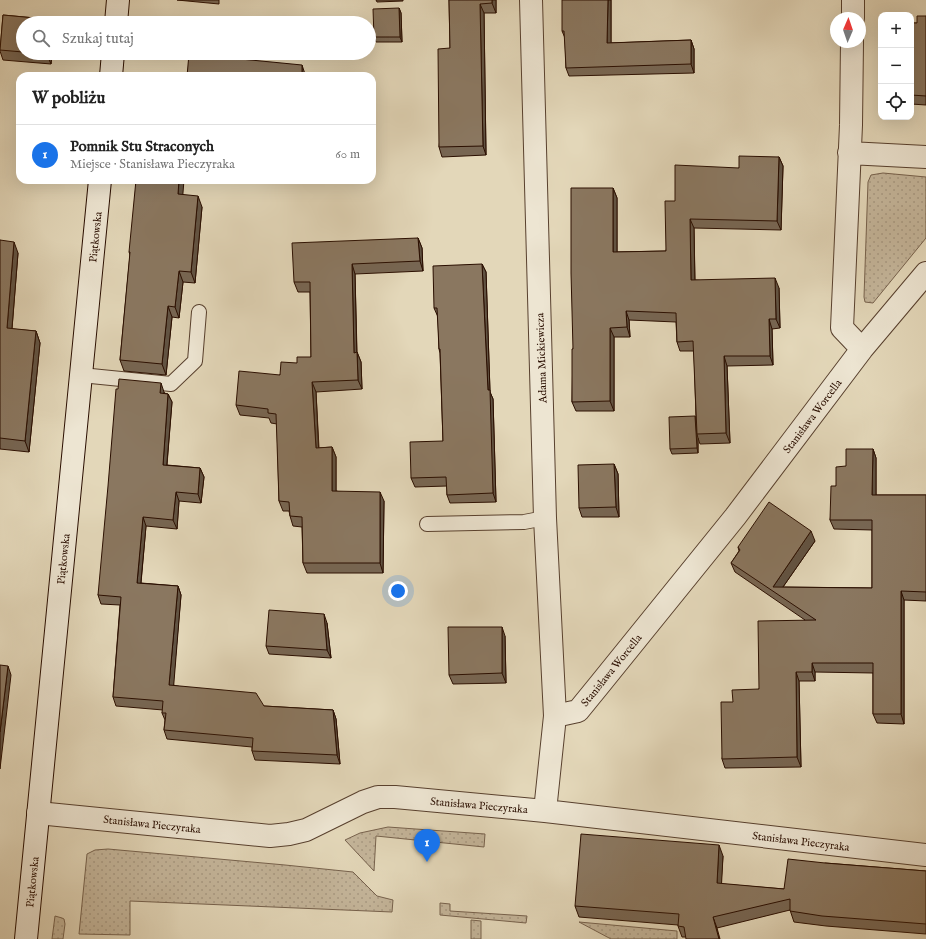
<!DOCTYPE html>
<html lang="pl">
<meta charset="utf-8">
<style>
:root{--surface:#fff;--page:#f6f6f6;--text:#222;--muted:#767676;--line:#e0e0e0;--accent:#1a73e8}
body{margin:0;font-family:"IM FELL English",serif;background:var(--page);color:var(--text)}
.controls{position:absolute;right:12px;top:12px;display:grid;overflow:hidden;border-radius:8px;box-shadow:0 4px 16px #0002}
.controls button{width:36px;height:36px;display:grid;place-items:center;padding:0;border:0;border-bottom:1px solid var(--line);background:var(--surface);color:var(--text);font:20px sans-serif}
.compass{position:absolute;left:830px;top:12px;width:36px;height:36px;border-radius:50%;background:var(--surface);box-shadow:0 4px 16px #0002;rotate:2deg}
.you{position:absolute;left:398px;top:591px;width:14px;height:14px;margin:-10px;border:3px solid #fff;border-radius:50%;background:#1a73e8;box-shadow:0 0 0 6px #1a73e833}
.badge{display:grid;place-items:center;width:26px;height:26px;border-radius:50%;background:var(--accent);color:#fff;font-size:13px;font-weight:700}
.pin{position:absolute;translate:-50% -33px;filter:drop-shadow(0 1px 2px #0008)}
.pin::after{content:'';position:absolute;top:21px;width:14px;height:12px;background:inherit;clip-path:polygon(0 0,100% 0,50% 100%)}
.list{margin:0;padding:0;list-style:none}
h2{display:flex;justify-content:space-between;align-items:center;height:52px;margin:0;padding:0 16px;font-size:17px}
h2 small{font-size:13px;font-weight:400;color:var(--muted)}
.list li{display:grid;grid-template-columns:26px 1fr auto;gap:12px;align-items:center;box-sizing:border-box;height:60px;padding:0 16px;border-top:1px solid var(--line)}
.list b{display:block;font-size:15px;white-space:nowrap}
.list p{margin:0;font-size:13px;white-space:nowrap;color:var(--muted)}
.list em{font-size:13px;font-style:normal;color:var(--muted)}
.icon{flex:none;width:22px;height:22px;fill:none;stroke:currentColor;stroke-width:2;stroke-linecap:round;stroke-linejoin:round}
.map{position:relative;flex:none;width:926px;height:939px;overflow:hidden}
.search{position:absolute;background:var(--surface);box-shadow:0 4px 16px #0002;left:16px;top:16px;width:360px;height:44px;display:flex;align-items:center;gap:10px;box-sizing:border-box;padding:0 14px;border-radius:22px;color:var(--muted);font-size:15px}
.panel{position:absolute;background:var(--surface);box-shadow:0 4px 16px #0002;left:16px;top:72px;width:360px;height:112px;border-radius:12px}
.map>svg:first-child{display:block}
.grass{fill:url(#grass-dots);stroke:#77624d}
.lines{fill:none;stroke-linecap:round;stroke-linejoin:round}
.lane-casing{stroke:#58402e;stroke-width:16}
.street-casing{stroke:#58402e;stroke-width:24}
.secondary-casing{stroke:#2a0e00;stroke-width:24}
.lane{stroke:#ede5d2;stroke-width:14}
.street{stroke:#ede5d2;stroke-width:22}
.secondary{stroke:#ede5d2;stroke-width:22}
.wall{fill:#776653;stroke:#2a0e00}
.shaded-wall{fill:#615343;stroke:#2a0e00}
.building{fill:#8a7760;stroke:#2a0e00}
.labels{text-anchor:middle;stroke-width:3;stroke-linejoin:round;paint-order:stroke}
.street-label{font-size:11px;fill:#2a0e00;stroke:#ede5d2}
</style>
<div class="map">
<svg width="926" height="939" viewBox="0 0 926 939">
<defs>
<pattern id="grass-dots" width="8" height="8" patternUnits="userSpaceOnUse"><rect width="8" height="8" fill="#c4b59a"/><path d="M2 2h.1M6 6h.1" fill="none" stroke="#a99a83" stroke-width="1.8" stroke-linecap="round"/></pattern>
</defs>
<rect width="100%" height="100%" fill="#e3d7b9"/>
<filter id="stains"><feTurbulence type="fractalNoise" baseFrequency=".005" numOctaves="4"/><feColorMatrix values="0 0 0 0 .2 0 0 0 0 .09 0 0 0 0 .02 0 0 0 .5 -.17"/></filter>
<radialGradient id="worn" r=".72"><stop offset=".6" stop-color="#630" stop-opacity="0"/><stop offset="1" stop-color="#630" stop-opacity=".3"/></radialGradient>
<path class="grass" d="M 883,173 L 926,177 L 926,238 L 873,303 L 865,302 L 864,297 L 868,182 L 871,175 Z
M 388,827 L 485,834 L 484,847 L 376,836 L 374,871 L 345,840 L 360,833 Z
M 108,849 L 285,865 L 353,872 L 377,896 L 393,900 L 392,912 L 130,901 L 130,935 L 79,934 L 87,854 L 95,850 Z
M 440,903 L 450,904 L 450,911 L 527,916 L 526,923 L 440,915 Z
M 55,916 L 62,918 L 64,919 L 65,924 L 63,939 L 52,939 Z
M 471,920 L 481,921 L 481,939 L 471,939 Z
M 579,922 L 677,931 L 677,939 L 611,939 Z"/>
<g class="lines">
<g class="lane-casing">
<path id="lane" d="M 81,375 L 171,384 L 195,361 L 199,312
M 427,524 L 524,522 L 545,518"/>
</g>
<g class="street-casing">
<path id="street" d="M 531,0 L 545,518 L 555,716 L 545,811
M 853,18 L 853,0
M 852,42 L 851,125 L 842,328 L 862,349
M 849,153 L 926,157
M 555,716 L 578,711 L 600,684 L 735,517 L 862,349 L 926,273
M 38,813 L 270,836 L 289,834 L 306,830 L 363,802 L 378,797 L 395,797 L 545,811 L 926,855"/>
</g>
<g class="secondary-casing">
<path id="secondary" d="M 116,23 L 118,0
M 111,76 L 113,53
M 26,939 L 100,180"/>
</g>
<use href="#lane" class="lane"/>
<use href="#street" class="street"/>
<use href="#secondary" class="secondary"/>
</g>
<path class="wall" d="M 177,0 L 219,0 L 219,4 Z
M 376,0 L 403,0 L 403,1 L 377,2 Z
M 449,0 L 496,0 L 496,13 L 484,13 L 486,155 L 442,157 L 439,147 L 450,48 Z
M 611,0 L 611,43 L 691,40 L 694,49 L 694,73 L 569,76 L 566,68 L 565,38 L 562,31 Z
M 399,8 L 401,13 L 402,42 L 376,42 L 374,37 Z
M 3,15 L 35,18 L 37,23 L 23,23 L 23,53 L 52,53 L 51,64 L 3,60 L 0,51 Z
M 926,16 L 926,105 L 911,104 L 911,23 L 917,23 Z
M 779,157 L 783,166 L 781,230 L 694,228 L 695,280 L 779,288 L 780,328 L 772,329 L 773,365 L 727,366 L 730,443 L 700,444 L 698,438 L 698,453 L 672,454 L 670,449 L 696,418 L 694,351 L 680,351 L 677,342 L 676,322 L 629,320 L 630,337 L 614,337 L 614,411 L 576,411 L 572,402 L 573,349 L 613,188 L 617,198 L 617,252 L 666,251 L 675,201 L 739,168 Z
M 183,195 L 202,207 L 195,283 L 183,282 L 179,318 L 172,317 L 166,375 L 124,371 L 120,360 L 130,255 L 129,252 Z
M 418,238 L 422,248 L 423,271 L 355,274 L 357,352 L 361,362 L 362,389 L 316,392 L 319,448 L 332,447 L 336,457 L 336,491 L 384,501 L 383,573 L 307,573 L 303,563 L 302,527 L 293,526 L 290,516 L 289,511 L 283,511 L 279,501 L 277,424 L 271,423 L 269,418 L 240,415 L 236,405 L 297,363 L 311,357 L 310,292 L 298,292 L 294,282 Z
M 0,240 L 18,253 L 12,329 L 36,331 L 40,343 L 29,452 L 0,449 Z
M 482,264 L 486,272 L 490,392 L 493,399 L 496,502 L 450,503 L 447,495 L 447,486 L 415,487 L 411,478 L 443,441 L 440,353 L 439,349 L 438,317 L 434,308 Z
M 164,392 L 164,393 L 168,394 L 172,402 L 167,465 L 200,468 L 204,477 L 201,503 L 179,501 L 177,529 L 146,526 L 141,583 L 178,586 L 181,595 L 173,685 L 264,706 L 333,710 L 336,719 L 340,764 L 255,760 L 252,751 L 252,747 L 167,739 L 164,730 L 165,720 L 162,713 L 163,710 L 116,706 L 113,697 L 120,605 L 101,604 L 98,595 Z
M 873,449 L 876,458 L 876,495 L 926,495 L 926,601 L 904,600 L 904,724 L 877,723 L 873,714 L 873,673 L 815,672 L 815,681 L 799,681 L 801,767 L 725,768 L 722,759 L 733,702 L 759,689 L 805,620 L 735,572 L 731,563 L 739,551 L 738,547 L 815,541 L 783,587 L 872,588 L 872,530 L 834,529 L 830,520 L 836,486 L 846,466 Z
M 614,464 L 618,474 L 619,517 L 582,517 L 579,508 Z
M 327,623 L 331,658 L 269,654 L 266,646 Z
M 505,636 L 506,683 L 453,684 L 449,675 Z
M 723,856 L 721,884 L 784,889 L 825,863 L 926,871 L 926,934 L 826,926 L 794,922 L 790,910 L 717,928 L 686,937 L 682,937 L 678,926 L 678,925 L 579,917 L 575,906 Z"/>
<path class="shaded-wall" d="M 492,0 L 496,0 L 496,13 L 492,3 Z
M 608,0 L 611,0 L 611,51 L 607,43 Z
M 480,4 L 484,13 L 486,155 L 483,146 Z
M 399,8 L 401,13 L 402,42 L 400,37 Z
M 691,40 L 694,49 L 694,73 L 691,64 Z
M 48,53 L 52,53 L 51,64 L 47,55 Z
M 302,65 L 305,74 L 305,76 L 302,76 Z
M 779,157 L 783,166 L 781,230 L 777,221 Z
M 179,180 L 184,180 L 182,205 L 178,194 Z
M 613,188 L 617,198 L 617,261 L 613,252 Z
M 198,196 L 202,207 L 195,283 L 191,272 Z
M 690,219 L 694,228 L 695,290 L 691,280 Z
M 418,238 L 422,248 L 423,271 L 420,261 Z
M 14,242 L 18,253 L 11,340 L 7,328 Z
M 352,264 L 355,274 L 357,363 L 354,353 Z
M 482,264 L 486,272 L 490,392 L 493,399 L 496,502 L 493,493 L 488,390 Z
M 179,271 L 183,282 L 179,318 L 175,307 Z
M 775,278 L 779,288 L 780,328 L 776,319 Z
M 168,306 L 172,317 L 166,375 L 162,364 Z
M 626,311 L 629,320 L 630,337 L 627,327 Z
M 769,319 L 772,329 L 773,365 L 770,356 Z
M 610,328 L 614,337 L 614,411 L 610,401 Z
M 36,331 L 40,343 L 29,452 L 25,441 Z
M 357,352 L 361,362 L 362,389 L 358,380 Z
M 724,356 L 727,366 L 730,443 L 726,433 Z
M 312,382 L 316,392 L 319,458 L 316,448 Z
M 161,383 L 164,392 L 163,402 L 160,393 Z
M 168,394 L 172,402 L 166,474 L 163,465 Z
M 695,416 L 697,434 L 698,438 L 698,453 L 697,448 Z
M 332,447 L 336,457 L 336,501 L 332,491 Z
M 873,449 L 876,458 L 876,504 L 872,495 Z
M 614,464 L 618,474 L 619,517 L 616,507 Z
M 200,468 L 204,477 L 201,503 L 198,494 Z
M 176,492 L 179,501 L 177,529 L 173,520 Z
M 380,492 L 384,501 L 383,573 L 380,563 Z
M 143,517 L 146,526 L 140,592 L 137,583 Z
M 811,531 L 815,541 L 778,594 L 773,587 Z
M 178,586 L 181,595 L 173,694 L 169,685 Z
M 901,591 L 904,600 L 904,724 L 901,714 Z
M 324,614 L 327,623 L 331,658 L 327,650 Z
M 502,627 L 505,636 L 506,683 L 502,673 Z
M 812,663 L 815,672 L 815,681 L 812,672 Z
M 8,666 L 11,675 L 0,769 L 0,732 Z
M 796,672 L 799,681 L 801,767 L 797,757 Z
M 333,710 L 336,719 L 340,764 L 337,755 Z
M 719,845 L 723,856 L 721,894 L 717,883 Z
M 713,917 L 717,928 L 720,939 L 719,939 Z"/>
<path class="building" d="M 449,0 L 492,0 L 492,3 L 480,4 L 483,146 L 439,147 L 438,49 L 450,48 Z
M 562,0 L 608,0 L 607,43 L 691,40 L 691,64 L 566,68 L 564,31 L 562,31 Z
M 399,8 L 400,37 L 374,37 L 373,9 Z
M 3,15 L 35,18 L 35,23 L 23,23 L 23,52 L 0,50 Z
M 917,16 L 926,16 L 926,96 L 911,95 L 911,23 L 917,23 Z
M 29,53 L 48,53 L 47,55 Z
M 189,54 L 302,65 L 302,76 L 187,76 Z
M 739,156 L 779,157 L 777,221 L 690,219 L 691,280 L 775,278 L 776,319 L 769,319 L 770,356 L 724,356 L 726,433 L 697,434 L 693,341 L 677,342 L 676,313 L 626,311 L 627,327 L 610,328 L 610,401 L 572,402 L 572,349 L 573,349 L 571,273 L 571,188 L 613,188 L 613,252 L 666,251 L 665,201 L 675,201 L 675,165 L 739,168 Z
M 136,180 L 179,180 L 178,194 L 198,196 L 191,272 L 179,271 L 175,307 L 168,306 L 162,364 L 120,360 L 130,252 L 129,252 Z
M 418,238 L 420,261 L 352,264 L 354,353 L 357,352 L 358,380 L 312,382 L 316,448 L 332,447 L 332,491 L 380,492 L 380,563 L 303,563 L 302,517 L 290,516 L 289,502 L 279,501 L 276,414 L 268,413 L 268,409 L 236,405 L 239,371 L 280,375 L 281,362 L 297,363 L 297,357 L 311,357 L 310,282 L 294,282 L 292,243 Z
M 0,240 L 14,242 L 7,328 L 36,331 L 25,441 L 0,438 Z
M 482,264 L 488,390 L 490,390 L 493,493 L 447,495 L 446,477 L 411,478 L 410,442 L 443,441 L 440,349 L 439,349 L 437,308 L 434,308 L 433,266 Z
M 119,379 L 161,383 L 160,393 L 168,394 L 163,465 L 200,468 L 198,494 L 176,492 L 173,520 L 143,517 L 137,583 L 178,586 L 169,685 L 256,693 L 264,706 L 333,710 L 337,755 L 252,751 L 253,738 L 164,730 L 166,713 L 162,713 L 163,701 L 113,697 L 121,597 L 98,595 L 108,486 L 116,389 L 118,389 Z
M 695,416 L 697,448 L 670,449 L 669,417 Z
M 846,449 L 873,449 L 872,495 L 926,495 L 926,592 L 901,591 L 901,714 L 873,714 L 873,663 L 812,663 L 812,672 L 796,672 L 797,757 L 722,759 L 721,702 L 733,702 L 732,690 L 759,689 L 758,621 L 816,620 L 731,563 L 740,550 L 738,547 L 769,502 L 811,531 L 773,587 L 872,588 L 872,520 L 830,520 L 831,486 L 836,486 L 836,467 L 846,466 Z
M 614,464 L 616,507 L 579,508 L 578,465 Z
M 269,610 L 324,614 L 327,650 L 266,646 Z
M 448,627 L 502,627 L 502,673 L 449,675 Z
M 0,665 L 8,666 L 0,732 Z
M 581,834 L 719,845 L 717,883 L 784,889 L 788,859 L 825,863 L 926,871 L 926,924 L 822,916 L 790,911 L 790,899 L 713,917 L 719,939 L 686,939 L 684,927 L 678,926 L 679,914 L 575,906 Z"/>
<g class="labels">
<g class="street-label">
<text transform="translate(95 237) rotate(-84)" y="4">Piątkowska</text>
<text transform="translate(541 358) rotate(-92)" y="4">Adama Mickiewicza</text>
<text transform="translate(812 416) rotate(-53)" y="4">Stanisława Worcella</text>
<text transform="translate(63 559) rotate(-84)" y="4">Piątkowska</text>
<text transform="translate(611 670) rotate(-51)" y="4">Stanisława Worcella</text>
<text transform="translate(479 805) rotate(5)" y="4">Stanisława Pieczyraka</text>
<text transform="translate(152 824) rotate(6)" y="4">Stanisława Pieczyraka</text>
<text transform="translate(801 841) rotate(7)" y="4">Stanisława Pieczyraka</text>
<text transform="translate(32 882) rotate(-84)" y="4">Piątkowska</text>
</g>
</g>
<rect width="100%" height="100%" filter="url(#stains)"/>
<rect width="100%" height="100%" fill="url(#worn)"/>
</svg>
<div class="controls">
<button>+</button>
<button>−</button>
<button><svg class="icon" aria-label="locate" viewBox="0 0 24 24"><circle cx="12" cy="12" r="6"/><path d="M12 2v4M12 18v4M2 12h4M18 12h4"/></svg></button>
</div>
<svg class="compass" viewBox="-18 -18 36 36"><path d="M0-13l5 13h-10z" fill="#e53935"/><path d="M0 13l5-13h-10z" fill="#767676"/></svg>
<div class="you"></div>
<div class="pin badge" style="left:427px;top:862px">1</div>
<div class="search"><svg class="icon" aria-label="search" viewBox="0 0 24 24"><circle cx="10" cy="10" r="6"/><path d="M15 15l6 6"/></svg>Szukaj tutaj</div>
<section class="panel">
<h2>W pobliżu<small></small></h2>
<ul class="list">
<li><span class="badge">1</span><div><b>Pomnik Stu Straconych</b><p>Miejsce · Stanisława Pieczyraka</p></div><em>60 m</em></li>
</ul>
</section>
</div>
